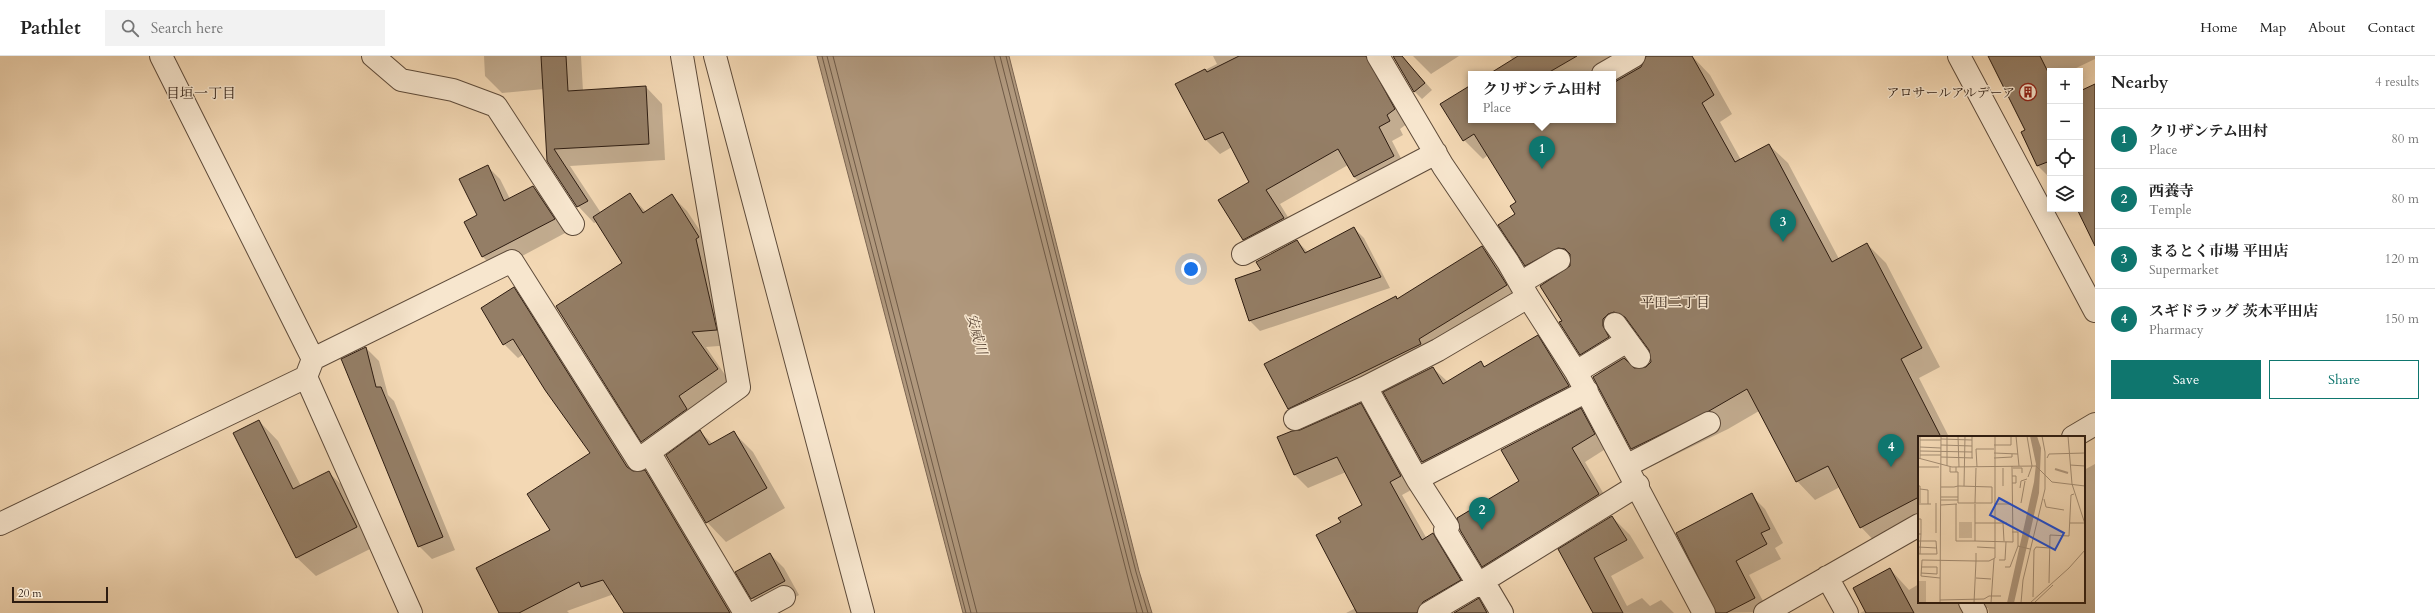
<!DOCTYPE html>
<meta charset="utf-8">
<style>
:root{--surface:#fff;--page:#f2f2f2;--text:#222;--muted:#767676;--line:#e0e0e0;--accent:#0f766e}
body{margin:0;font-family:Cardo,"Noto Serif JP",serif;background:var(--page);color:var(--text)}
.controls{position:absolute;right:12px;top:12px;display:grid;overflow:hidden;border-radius:0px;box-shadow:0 2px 10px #0003}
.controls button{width:36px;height:36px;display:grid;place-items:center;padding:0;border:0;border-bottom:1px solid var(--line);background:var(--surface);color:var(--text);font:20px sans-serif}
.scale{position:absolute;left:12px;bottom:10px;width:96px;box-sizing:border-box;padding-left:4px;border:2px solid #2d1c11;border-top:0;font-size:11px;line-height:14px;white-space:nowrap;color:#2d1c11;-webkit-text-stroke:3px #f7e6ce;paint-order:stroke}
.you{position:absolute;left:1191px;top:213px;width:14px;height:14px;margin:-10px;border:3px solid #fff;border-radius:50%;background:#1a73e8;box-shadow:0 0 0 6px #1a73e833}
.badge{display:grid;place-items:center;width:26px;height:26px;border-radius:50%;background:var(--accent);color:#fff;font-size:13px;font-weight:700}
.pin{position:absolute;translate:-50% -33px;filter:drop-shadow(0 1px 2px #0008)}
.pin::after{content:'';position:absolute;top:21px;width:14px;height:12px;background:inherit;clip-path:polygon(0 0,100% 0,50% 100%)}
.popup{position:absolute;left:1468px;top:15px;width:148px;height:52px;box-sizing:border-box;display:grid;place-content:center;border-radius:0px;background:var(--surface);filter:drop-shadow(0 1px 3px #0005);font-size:13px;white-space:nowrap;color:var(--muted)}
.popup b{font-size:15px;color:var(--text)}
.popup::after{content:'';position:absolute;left:50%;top:100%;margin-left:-8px;border:8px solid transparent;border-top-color:var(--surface)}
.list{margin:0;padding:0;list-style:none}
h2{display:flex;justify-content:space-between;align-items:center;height:52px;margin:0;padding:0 16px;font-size:17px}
h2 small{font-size:13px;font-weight:400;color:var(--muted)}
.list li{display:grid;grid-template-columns:26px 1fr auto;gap:12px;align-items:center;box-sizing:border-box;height:60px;padding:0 16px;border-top:1px solid var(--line)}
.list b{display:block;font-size:15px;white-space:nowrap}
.list p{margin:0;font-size:13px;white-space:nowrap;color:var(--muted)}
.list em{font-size:13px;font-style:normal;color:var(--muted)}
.actions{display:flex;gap:8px;padding:12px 16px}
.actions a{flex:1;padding:9px 0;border:1px solid var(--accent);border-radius:0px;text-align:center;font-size:14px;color:var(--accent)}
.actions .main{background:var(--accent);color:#fff}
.icon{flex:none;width:22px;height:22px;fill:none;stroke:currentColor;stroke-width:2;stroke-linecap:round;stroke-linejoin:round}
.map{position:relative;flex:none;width:2095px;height:557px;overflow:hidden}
header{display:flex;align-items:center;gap:24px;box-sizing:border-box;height:56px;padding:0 20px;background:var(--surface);border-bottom:1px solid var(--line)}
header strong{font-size:19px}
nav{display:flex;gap:22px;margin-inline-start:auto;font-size:14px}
.search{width:280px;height:36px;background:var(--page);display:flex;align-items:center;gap:10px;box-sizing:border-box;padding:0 14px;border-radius:0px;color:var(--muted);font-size:15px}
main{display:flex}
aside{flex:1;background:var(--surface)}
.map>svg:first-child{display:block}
.water{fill:#b0987d;stroke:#7c6652}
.shadow{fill:#0003;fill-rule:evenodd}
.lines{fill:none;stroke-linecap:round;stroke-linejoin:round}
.shore{stroke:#6e5a47;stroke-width:1}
.building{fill:#947e66;stroke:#2d1c11}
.minor-casing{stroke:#5e4b3a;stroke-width:24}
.minor{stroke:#f7e6ce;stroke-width:22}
.labels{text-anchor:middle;stroke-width:3;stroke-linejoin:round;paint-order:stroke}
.poi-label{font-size:13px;fill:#2d1c11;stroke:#f7e6ce;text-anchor:end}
.neighbourhood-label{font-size:14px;fill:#2d1c11;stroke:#f7e6ce}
.water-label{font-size:14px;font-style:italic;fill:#5b4737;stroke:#f7e6ce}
.inset-river{fill:none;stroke:#b0987d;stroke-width:2}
.inset-road{fill:none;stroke:#a48d73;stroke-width:1}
.view{fill:#1d4ed8;fill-opacity:0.15;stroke:#1d4ed8;stroke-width:2}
.inset-edge{fill:none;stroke:#2d1c11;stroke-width:2}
</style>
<header>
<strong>Pathlet</strong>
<div class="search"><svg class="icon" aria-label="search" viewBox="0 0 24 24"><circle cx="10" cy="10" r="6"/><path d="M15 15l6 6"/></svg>Search here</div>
<nav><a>Home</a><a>Map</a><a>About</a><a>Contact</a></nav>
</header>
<main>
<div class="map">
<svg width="2095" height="557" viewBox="0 0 2095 557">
<rect width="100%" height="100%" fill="#f3d8b4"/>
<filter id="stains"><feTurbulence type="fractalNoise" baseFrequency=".005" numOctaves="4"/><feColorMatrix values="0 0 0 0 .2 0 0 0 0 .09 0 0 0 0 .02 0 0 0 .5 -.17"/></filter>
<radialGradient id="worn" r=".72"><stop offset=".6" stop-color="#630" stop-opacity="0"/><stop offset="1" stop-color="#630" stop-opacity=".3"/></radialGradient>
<path class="water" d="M 817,0 L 1009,0 L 1139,515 L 1152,557 L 963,557 Z"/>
<path class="shadow" d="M 484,0 L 581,0 L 583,35 L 646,31 L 662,48 L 665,104 L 570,110 L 601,157 L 630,139 L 646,156 L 672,140 L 687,155 L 714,196 L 731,289 L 706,291 L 732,329 L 657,401 L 642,385 L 557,251 L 624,208 L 597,166 L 594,167 L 578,150 L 548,105 L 544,33 L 502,37 L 485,20 Z
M 1213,0 L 1351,0 L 1380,19 L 1408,67 L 1400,73 L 1403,79 L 1392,85 L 1407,114 L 1368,135 L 1354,121 L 1348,109 L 1280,148 L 1297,176 L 1257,197 L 1243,184 L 1251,126 L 1232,91 L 1220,98 L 1206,84 L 1177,28 L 1217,8 Z
M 1393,0 L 1402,0 L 1432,34 L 1422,43 L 1415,36 Z
M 1413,0 L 1459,0 L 1431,18 Z
M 1510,0 L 1635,0 L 1642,11 L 1692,0 L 1710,19 L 1732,58 L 1720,66 L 1741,104 L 1769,89 L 1788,107 L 1839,203 L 1867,188 L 1886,207 L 1940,311 L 1919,322 L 1949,381 L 1919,381 L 1919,469 L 1879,490 L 1861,471 L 1840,431 L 1815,444 L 1797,425 L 1759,355 L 1728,373 L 1650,411 L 1632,392 L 1600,317 L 1581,298 L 1544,228 L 1525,209 L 1517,158 L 1518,146 L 1488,99 L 1483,103 L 1464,84 L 1471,30 L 1471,64 L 1613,64 L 1613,18 L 1491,18 L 1513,4 ZM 1633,274 L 1637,275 L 1650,293 L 1652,306 L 1647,312 L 1634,313 L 1623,302 L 1627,300 L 1627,276 Z
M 1989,0 L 2095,0 L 2095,3 L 2070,15 L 2050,15 L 2050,122 L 2038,110 L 2022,77 L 2027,74 Z
M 487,110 L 500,123 L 510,143 L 533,131 L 546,144 L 567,176 L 496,214 L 483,201 L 465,166 L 478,160 Z
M 1354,172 L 1364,182 L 1390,232 L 1260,275 L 1249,264 L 1262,215 L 1297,185 L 1308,196 Z
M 1482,191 L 1496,205 L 1520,243 L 1303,367 L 1288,353 L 1396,241 L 1398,244 Z
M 514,233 L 528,246 L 635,416 L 645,415 L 659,429 L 735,557 L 625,557 L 614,538 L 567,555 L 569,557 L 500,557 L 552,474 L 592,398 L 524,298 L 518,302 L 504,288 ZM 517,281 L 506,288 L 506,285 Z
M 1537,280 L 1552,295 L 1583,344 L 1437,420 L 1423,406 L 1385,337 L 1433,312 L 1448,326 L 1481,307 L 1485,311 Z
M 366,292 L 379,305 L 388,339 L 394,345 L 455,494 L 432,503 L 419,490 L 343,304 Z
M 1360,348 L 1373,361 L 1413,433 L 1402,439 L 1427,483 L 1433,479 L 1446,491 L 1473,537 L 1439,557 L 1346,557 L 1356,552 L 1342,466 L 1364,449 L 1346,416 L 1308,432 L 1295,419 L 1279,382 L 1300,375 Z
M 1581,353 L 1594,367 L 1607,392 L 1585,406 L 1612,452 L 1496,523 L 1483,510 L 1520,425 Z
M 259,365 L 278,385 L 301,430 L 328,416 L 348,435 L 376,490 L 316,520 L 296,501 Z
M 700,376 L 713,388 L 733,376 L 753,396 L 785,452 L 726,486 L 707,466 Z
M 2095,408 L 2095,557 L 1989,557 L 1988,552 L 1982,552 L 1979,557 L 1860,557 L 1866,554 L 1890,513 L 1909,534 L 1919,528 L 1919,546 L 2084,546 L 2084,414 Z
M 1751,439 L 1765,453 L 1783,487 L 1775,492 L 1781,503 L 1749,519 L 1769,556 L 1716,557 Z
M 1612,461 L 1630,479 L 1644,502 L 1611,520 L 1627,550 L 1642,542 L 1650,550 L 1661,544 L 1674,557 L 1593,557 L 1560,493 Z
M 770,498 L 784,512 L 799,539 L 766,557 L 752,542 L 736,516 Z
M 1478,543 L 1492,557 L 1455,557 Z"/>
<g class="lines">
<path class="shore" d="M 822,0 L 966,557
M 827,0 L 971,557
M 833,0 L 977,557
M 994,0 L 1137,557
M 1000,0 L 1131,517 L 1143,557
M 1006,0 L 1136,516 L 1148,557"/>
</g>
<path class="building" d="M 541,0 L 566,0 L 568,35 L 646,30 L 649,88 L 554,93 L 588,145 L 577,151 L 547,105 Z
M 1239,0 L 1366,0 L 1395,53 L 1387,59 L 1390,65 L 1379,71 L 1394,100 L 1354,121 L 1338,93 L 1266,134 L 1284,162 L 1243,184 L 1218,144 L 1249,126 L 1223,76 L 1205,84 L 1175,28 L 1205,13 L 1207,16 Z
M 1393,0 L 1402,0 L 1425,27 L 1414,36 Z
M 1518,0 L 1577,0 L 1546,18 L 1489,18 Z
M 1646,0 L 1692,0 L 1714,39 L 1702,47 L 1735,106 L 1769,88 L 1832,206 L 1867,187 L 1922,292 L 1901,303 L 1941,381 L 1919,381 L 1919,441 L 1860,472 L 1828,410 L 1796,426 L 1747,333 L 1709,355 L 1631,393 L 1593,321 L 1624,302 L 1634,312 L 1646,311 L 1651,306 L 1649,294 L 1625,261 L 1614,256 L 1608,258 L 1603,263 L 1603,270 L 1609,281 L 1580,299 L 1559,266 L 1562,265 L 1540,230 L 1570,210 L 1570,198 L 1565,193 L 1558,192 L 1525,210 L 1498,169 L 1515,158 L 1510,150 L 1516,146 L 1474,78 L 1463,85 L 1440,48 L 1471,29 L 1471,64 L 1613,64 L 1613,27 L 1641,11 Z
M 1988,0 L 2040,0 L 2050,20 L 2050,105 L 2037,110 L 2021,76 L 2025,74 Z
M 2095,28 L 2095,190 L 2077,153 L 2080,153 L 2080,35 Z
M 488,109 L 504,145 L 533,130 L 555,163 L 482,201 L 464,166 L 477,159 L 459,123 Z
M 630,137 L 643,157 L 672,138 L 699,181 L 696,183 L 717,274 L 692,276 L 718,313 L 679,340 L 687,353 L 641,386 L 556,250 L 622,207 L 593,161 Z
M 1354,171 L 1381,221 L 1249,265 L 1235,223 L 1261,214 L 1256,206 L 1297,184 L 1305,197 Z
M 1482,190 L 1507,229 L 1419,283 L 1421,288 L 1288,353 L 1264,308 L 1396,240 L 1397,243 Z
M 514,231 L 627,411 L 633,415 L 645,414 L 730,557 L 624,557 L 603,524 L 581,531 L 579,526 L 519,557 L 499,557 L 476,512 L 550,474 L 527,438 L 590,397 L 545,334 L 513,283 L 503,289 L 481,252 Z
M 1538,279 L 1569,330 L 1422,406 L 1383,336 L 1433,311 L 1443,328 L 1481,305 L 1484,311 Z
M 366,291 L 376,331 L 381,331 L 443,481 L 418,491 L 342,305 L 341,303 Z
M 1361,347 L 1401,420 L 1390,426 L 1422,484 L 1433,477 L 1461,524 L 1423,546 L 1417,557 L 1357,557 L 1316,479 L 1341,466 L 1338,462 L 1362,449 L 1337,401 L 1294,419 L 1277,381 L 1292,375 L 1300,374 Z
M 1581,352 L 1595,378 L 1572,392 L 1599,438 L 1482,511 L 1460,474 L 1457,462 L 1519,425 L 1501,394 Z
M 259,364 L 293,433 L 329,415 L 357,471 L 296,502 L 233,377 Z
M 700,374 L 709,389 L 734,375 L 767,432 L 706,467 L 666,399 Z
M 1752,437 L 1770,473 L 1761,477 L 1767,488 L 1736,505 L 1755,542 L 1726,557 L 1716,557 L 1676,477 Z
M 1612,460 L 1627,484 L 1594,502 L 1623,557 L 1593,557 L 1558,493 Z
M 770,497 L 785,525 L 751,543 L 735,516 Z
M 1890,512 L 1914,557 L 1866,557 L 1853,532 Z
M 1479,542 L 1487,557 L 1454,557 Z"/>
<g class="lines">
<g class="minor-casing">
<path id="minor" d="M 373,0 L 401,24 L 453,34 L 496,50 L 573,168
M 715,0 L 863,557
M 1378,0 L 1443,110 L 1508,206 L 1528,241 L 1576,316 L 1704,557
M 1959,0 L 2095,255
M 1603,18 L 1634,0
M 1243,198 L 1436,97
M 1520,227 L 1559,204
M 1615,268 L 1639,301
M 313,303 L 512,205 L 638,404 L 739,331 L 682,0
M 1576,316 L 1627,285
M 306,321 L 411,557
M 1366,331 L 1417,423 L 1448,471 L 1445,474 L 1478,528
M 1295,363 L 1366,331 L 1438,294 L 1528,241
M 2073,381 L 2095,368
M 649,396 L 745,557
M 1628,409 L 1709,367
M 1417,423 L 1587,335
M 0,468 L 306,321 L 313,303 L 161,0
M 1827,521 L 1847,557
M 1970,546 L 1976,557
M 754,557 L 784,541
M 1429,557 L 1483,525
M 1502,557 L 1483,525 L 1638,429
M 1765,557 L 1919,469"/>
</g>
<use href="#minor" class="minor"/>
</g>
<defs>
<g id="building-ring" transform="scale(0.9)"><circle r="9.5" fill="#f7e6ce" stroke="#8f2418" stroke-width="1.5"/><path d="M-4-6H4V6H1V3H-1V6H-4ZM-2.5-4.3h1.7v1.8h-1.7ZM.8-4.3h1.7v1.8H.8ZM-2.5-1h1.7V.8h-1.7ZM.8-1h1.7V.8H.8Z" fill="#8f2418"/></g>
</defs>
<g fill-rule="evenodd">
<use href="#building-ring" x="2028" y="36"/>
</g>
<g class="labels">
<g class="poi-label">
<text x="2015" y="41">アロサールアルデーア</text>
</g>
<g class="neighbourhood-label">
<text x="201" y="42">目垣一丁目</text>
<text x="1675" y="251">平田二丁目</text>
</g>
<g class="water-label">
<text transform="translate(977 278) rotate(74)" y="5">安威川</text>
</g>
</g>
<g transform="translate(1918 380)">
<rect width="167" height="167" fill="#f3d8b4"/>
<path d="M 41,86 L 54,86 L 54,102 L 41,102 ZM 0,145 L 8,145 L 8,166 L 0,166 Z" fill="#d1b898"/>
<path d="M 112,0 L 119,0 L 123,12 L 121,57 L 96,167 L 89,167 L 116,46 L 118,28 Z" fill="#b0987d"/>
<path class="inset-river" d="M 137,33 L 150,37"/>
<path class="inset-road" d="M 2,0 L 2,23M 29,0 L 29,30M 40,0 L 41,31M 98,0 L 101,30M 109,0 L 114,30 L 110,41M 150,0 L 154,48 L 167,88M 23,3 L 54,4M 2,4 L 23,4M 23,9 L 54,10M 76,9 L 93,9 L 93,0M 2,11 L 23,12M 2,15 L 54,16M 76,17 L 100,18M 2,19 L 23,19M 23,21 L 55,22M 0,22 L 34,31 L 118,30 L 134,46 L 167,50M 54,22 L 54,0M 76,22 L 94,21 L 94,18M 129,22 L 131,18 L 167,17M 152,29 L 167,30M 0,31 L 21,31M 32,31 L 32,36 L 38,36 L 38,31M 59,31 L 58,13 L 76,13M 95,32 L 104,32 L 104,37M 94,47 L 98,47 L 98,40 L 94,40M 0,50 L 2,50 L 2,67M 46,50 L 47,0M 85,50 L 85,32M 23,51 L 36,51 L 40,50 L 41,50 L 74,51 L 74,67 L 40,67 L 40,36 L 38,36M 102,52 L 103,45 L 109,43M 2,53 L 10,54 L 10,68M 23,61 L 40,61M 126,63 L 128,71 L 146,74M 23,64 L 40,64M 57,67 L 58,32M 103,67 L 107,45M 0,68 L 13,68M 38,68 L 38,105 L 57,105 L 57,68M 76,68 L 93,68M 23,69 L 39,68M 0,83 L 3,83 L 3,98 L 0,98M 57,87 L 89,87M 85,87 L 86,105M 152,87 L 166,87M 18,97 L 18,67M 0,105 L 18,105 L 19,118 L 2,118M 57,105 L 95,106 L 94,30M 100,110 L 112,113M 0,111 L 19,112M 59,111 L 77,112M 0,118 L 2,118 L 3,98M 81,124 L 87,124 L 88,106M 87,131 L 92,131 L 100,110 L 100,96 L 94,96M 3,137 L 19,138 L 19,131 L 3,131M 22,142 L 3,140 L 4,124 L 58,125 L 58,117M 58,142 L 73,143M 131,147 L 132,99 L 151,100 L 153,59 L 156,58M 115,161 L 116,114 L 118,111 L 132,112M 22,164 L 66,163 L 71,160 L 83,160M 22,167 L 23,0M 56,167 L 58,125 L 71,125 L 77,122 L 77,0M 73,167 L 76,123M 103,167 L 105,144 L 127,53 L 127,16 L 124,0M 112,167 L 151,132 L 167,114M 116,167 L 135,149"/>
<path class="view" d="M 81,62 L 146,97 L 137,114 L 72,79 Z"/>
<rect width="167" height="167" class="inset-edge"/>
</g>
<rect width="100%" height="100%" filter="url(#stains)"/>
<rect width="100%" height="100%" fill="url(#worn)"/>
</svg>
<div class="controls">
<button>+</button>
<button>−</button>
<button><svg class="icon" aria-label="locate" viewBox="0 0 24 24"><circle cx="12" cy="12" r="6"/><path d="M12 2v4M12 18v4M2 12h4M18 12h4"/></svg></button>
<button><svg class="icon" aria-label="layers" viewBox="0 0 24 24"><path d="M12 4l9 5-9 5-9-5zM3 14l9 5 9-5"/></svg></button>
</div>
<div class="scale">20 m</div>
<div class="you"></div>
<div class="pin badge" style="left:1542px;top:113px">1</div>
<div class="popup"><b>クリザンテム田村</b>Place</div>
<div class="pin badge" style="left:1482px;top:474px">2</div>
<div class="pin badge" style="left:1783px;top:186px">3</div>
<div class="pin badge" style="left:1891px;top:411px">4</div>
</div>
<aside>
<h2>Nearby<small>4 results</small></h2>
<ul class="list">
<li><span class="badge">1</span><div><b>クリザンテム田村</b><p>Place</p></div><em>80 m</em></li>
<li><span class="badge">2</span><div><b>西養寺</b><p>Temple</p></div><em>80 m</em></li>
<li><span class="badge">3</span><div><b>まるとく市場 平田店</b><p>Supermarket</p></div><em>120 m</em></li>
<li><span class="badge">4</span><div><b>スギドラッグ 茨木平田店</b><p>Pharmacy</p></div><em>150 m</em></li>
</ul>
<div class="actions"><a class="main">Save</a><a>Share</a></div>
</aside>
</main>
